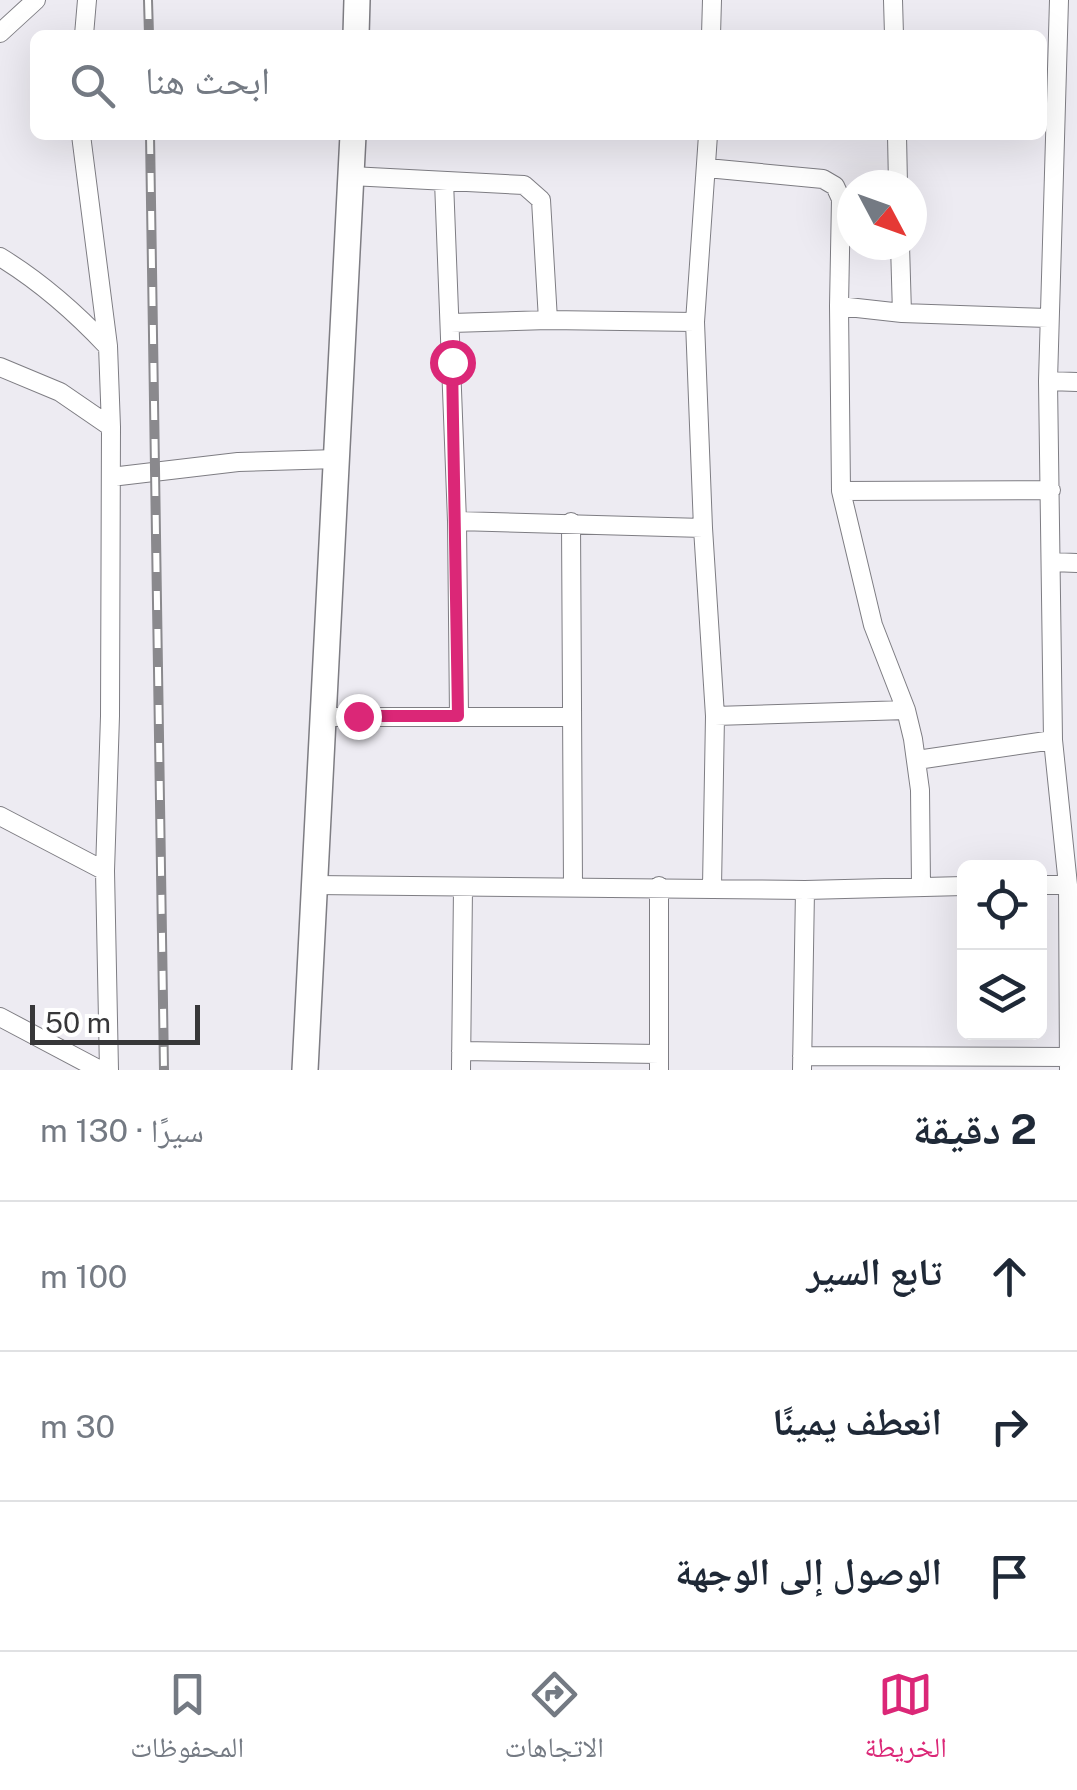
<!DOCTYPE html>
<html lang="ar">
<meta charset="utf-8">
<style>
:root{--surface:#fff;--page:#f2f2f3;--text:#1f2937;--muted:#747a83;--line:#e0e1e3;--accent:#db2777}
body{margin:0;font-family:"Public Sans","Noto Naskh Arabic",sans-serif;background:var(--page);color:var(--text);direction:rtl}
.controls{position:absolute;right:30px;bottom:30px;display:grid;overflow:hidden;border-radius:15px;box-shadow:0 10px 40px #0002}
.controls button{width:90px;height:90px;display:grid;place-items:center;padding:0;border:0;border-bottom:2px solid var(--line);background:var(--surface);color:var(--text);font:50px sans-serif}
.compass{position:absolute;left:837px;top:170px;width:90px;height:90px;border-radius:50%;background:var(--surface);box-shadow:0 10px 40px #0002;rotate:131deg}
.scale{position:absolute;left:30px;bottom:25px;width:170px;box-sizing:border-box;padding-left:10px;border:5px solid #373739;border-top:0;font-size:28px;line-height:35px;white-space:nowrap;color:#373739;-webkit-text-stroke:8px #fff;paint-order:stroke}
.stop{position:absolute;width:30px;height:30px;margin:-22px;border:8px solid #db2777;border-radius:50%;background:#fff}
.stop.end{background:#db2777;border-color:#fff;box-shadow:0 2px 10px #0008}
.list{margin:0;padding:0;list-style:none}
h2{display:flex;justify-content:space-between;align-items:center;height:130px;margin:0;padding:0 40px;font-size:42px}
h2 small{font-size:32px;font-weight:400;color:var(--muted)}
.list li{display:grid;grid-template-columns:65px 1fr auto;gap:30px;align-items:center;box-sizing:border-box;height:150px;padding:0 40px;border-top:2px solid var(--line)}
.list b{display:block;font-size:38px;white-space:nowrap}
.list em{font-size:32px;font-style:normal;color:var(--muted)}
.icon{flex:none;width:55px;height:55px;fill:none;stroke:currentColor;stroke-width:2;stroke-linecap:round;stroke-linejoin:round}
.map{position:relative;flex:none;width:1077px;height:1070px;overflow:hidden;direction:ltr}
.search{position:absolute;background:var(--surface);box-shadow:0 10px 40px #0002;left:30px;right:30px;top:30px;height:110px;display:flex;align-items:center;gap:25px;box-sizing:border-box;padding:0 35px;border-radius:15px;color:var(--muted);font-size:38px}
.sheet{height:580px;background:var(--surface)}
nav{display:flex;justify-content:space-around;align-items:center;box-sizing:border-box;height:140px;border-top:2px solid var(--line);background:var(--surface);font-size:28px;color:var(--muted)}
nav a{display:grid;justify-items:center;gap:5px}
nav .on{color:var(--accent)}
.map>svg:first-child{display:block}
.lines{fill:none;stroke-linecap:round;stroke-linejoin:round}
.minor-casing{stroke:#7e7d83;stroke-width:20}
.secondary-casing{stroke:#7e7d83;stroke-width:28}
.minor{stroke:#fff;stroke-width:18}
.secondary{stroke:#fff;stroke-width:25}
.rail-casing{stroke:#8a898d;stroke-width:10}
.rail{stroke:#fff;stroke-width:6;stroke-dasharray:19;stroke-linecap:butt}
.route{stroke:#db2777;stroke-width:12}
</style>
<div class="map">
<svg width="1077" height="1070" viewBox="0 0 1077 1070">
<rect width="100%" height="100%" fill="#edebf2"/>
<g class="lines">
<g class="minor-casing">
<path id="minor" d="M 893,0 L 894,35
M 1059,0 L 1048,381 L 1053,740 L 1068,885 L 1069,1070
M 0,33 L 36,0
M 84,35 L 87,0
M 711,35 L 712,0
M 81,135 L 108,346 L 111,427 L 110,716 L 105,871 L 109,1070
M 708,135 L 695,322 L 703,528 L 715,716 L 712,887
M 897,135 L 898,185
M 707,168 L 823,179 L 835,186 L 841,199 L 839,306 L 841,491 L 873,625 L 906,710 L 913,739 L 920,790 L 921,886
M 351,176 L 524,185 L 541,200 L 548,320 L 695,322
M 444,181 L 457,521 L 459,716
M 900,245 L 902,313
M 0,257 C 41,282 74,311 107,346
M 839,306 L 902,313 L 1048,318
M 451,323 L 548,320
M 0,367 L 60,392 L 111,427
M 1048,381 L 1077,382
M 111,477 L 238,462 L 337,459
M 841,491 L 1051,490
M 457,521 L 703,528
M 571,522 L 573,886
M 1052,562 L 1077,563
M 715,716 L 906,710
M 324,717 L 571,717
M 917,760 L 1053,740
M 0,816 L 105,871
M 314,885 L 805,890 L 964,886
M 1040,885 L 1068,885
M 0,1017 L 100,1070
M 461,1051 L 659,1054
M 802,1056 L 1069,1057
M 461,1070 L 463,888
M 659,1070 L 659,886
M 802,1070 L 805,890"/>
</g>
<g class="secondary-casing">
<path id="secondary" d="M 356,35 L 357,0
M 305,1070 L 353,135"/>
</g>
<use href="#minor" class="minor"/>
<use href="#secondary" class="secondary"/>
<g class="rail-casing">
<path id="rail" d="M 148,0 L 149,35
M 150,135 L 164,1070"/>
</g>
<use href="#rail" class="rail"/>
</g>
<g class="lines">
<path class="route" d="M 358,716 L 458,716 L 452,362"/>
</g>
</svg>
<div class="controls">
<button><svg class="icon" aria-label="locate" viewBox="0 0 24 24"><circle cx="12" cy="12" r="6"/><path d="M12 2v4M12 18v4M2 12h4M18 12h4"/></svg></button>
<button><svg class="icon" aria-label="layers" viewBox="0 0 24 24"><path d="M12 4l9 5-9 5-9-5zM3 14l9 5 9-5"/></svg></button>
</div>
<svg class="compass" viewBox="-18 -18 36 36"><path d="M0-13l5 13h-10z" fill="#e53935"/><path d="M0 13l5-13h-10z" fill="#747a83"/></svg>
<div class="scale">50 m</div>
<div class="stop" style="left:452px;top:362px"></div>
<div class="stop end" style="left:358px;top:716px"></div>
<div class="search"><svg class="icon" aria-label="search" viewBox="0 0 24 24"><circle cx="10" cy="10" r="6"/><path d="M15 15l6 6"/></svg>ابحث هنا</div>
</div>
<section class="sheet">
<h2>2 دقيقة<small>سيرًا · 130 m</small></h2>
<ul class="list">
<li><svg class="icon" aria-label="ahead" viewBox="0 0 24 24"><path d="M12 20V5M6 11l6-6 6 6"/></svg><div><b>تابع السير</b></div><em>100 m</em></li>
<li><svg class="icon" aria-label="right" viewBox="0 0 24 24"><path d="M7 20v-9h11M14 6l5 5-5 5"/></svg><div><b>انعطف يمينًا</b></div><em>30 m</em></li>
<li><svg class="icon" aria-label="arrive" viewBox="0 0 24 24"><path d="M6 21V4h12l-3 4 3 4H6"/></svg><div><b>الوصول إلى الوجهة</b></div></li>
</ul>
</section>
<nav>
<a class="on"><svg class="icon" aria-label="map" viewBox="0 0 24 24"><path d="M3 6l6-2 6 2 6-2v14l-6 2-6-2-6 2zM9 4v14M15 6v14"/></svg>الخريطة</a>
<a><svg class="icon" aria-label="directions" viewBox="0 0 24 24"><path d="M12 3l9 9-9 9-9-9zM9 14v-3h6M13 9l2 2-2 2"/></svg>الاتجاهات</a>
<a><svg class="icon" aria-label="saved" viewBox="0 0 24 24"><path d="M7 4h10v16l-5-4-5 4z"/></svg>المحفوظات</a>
</nav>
